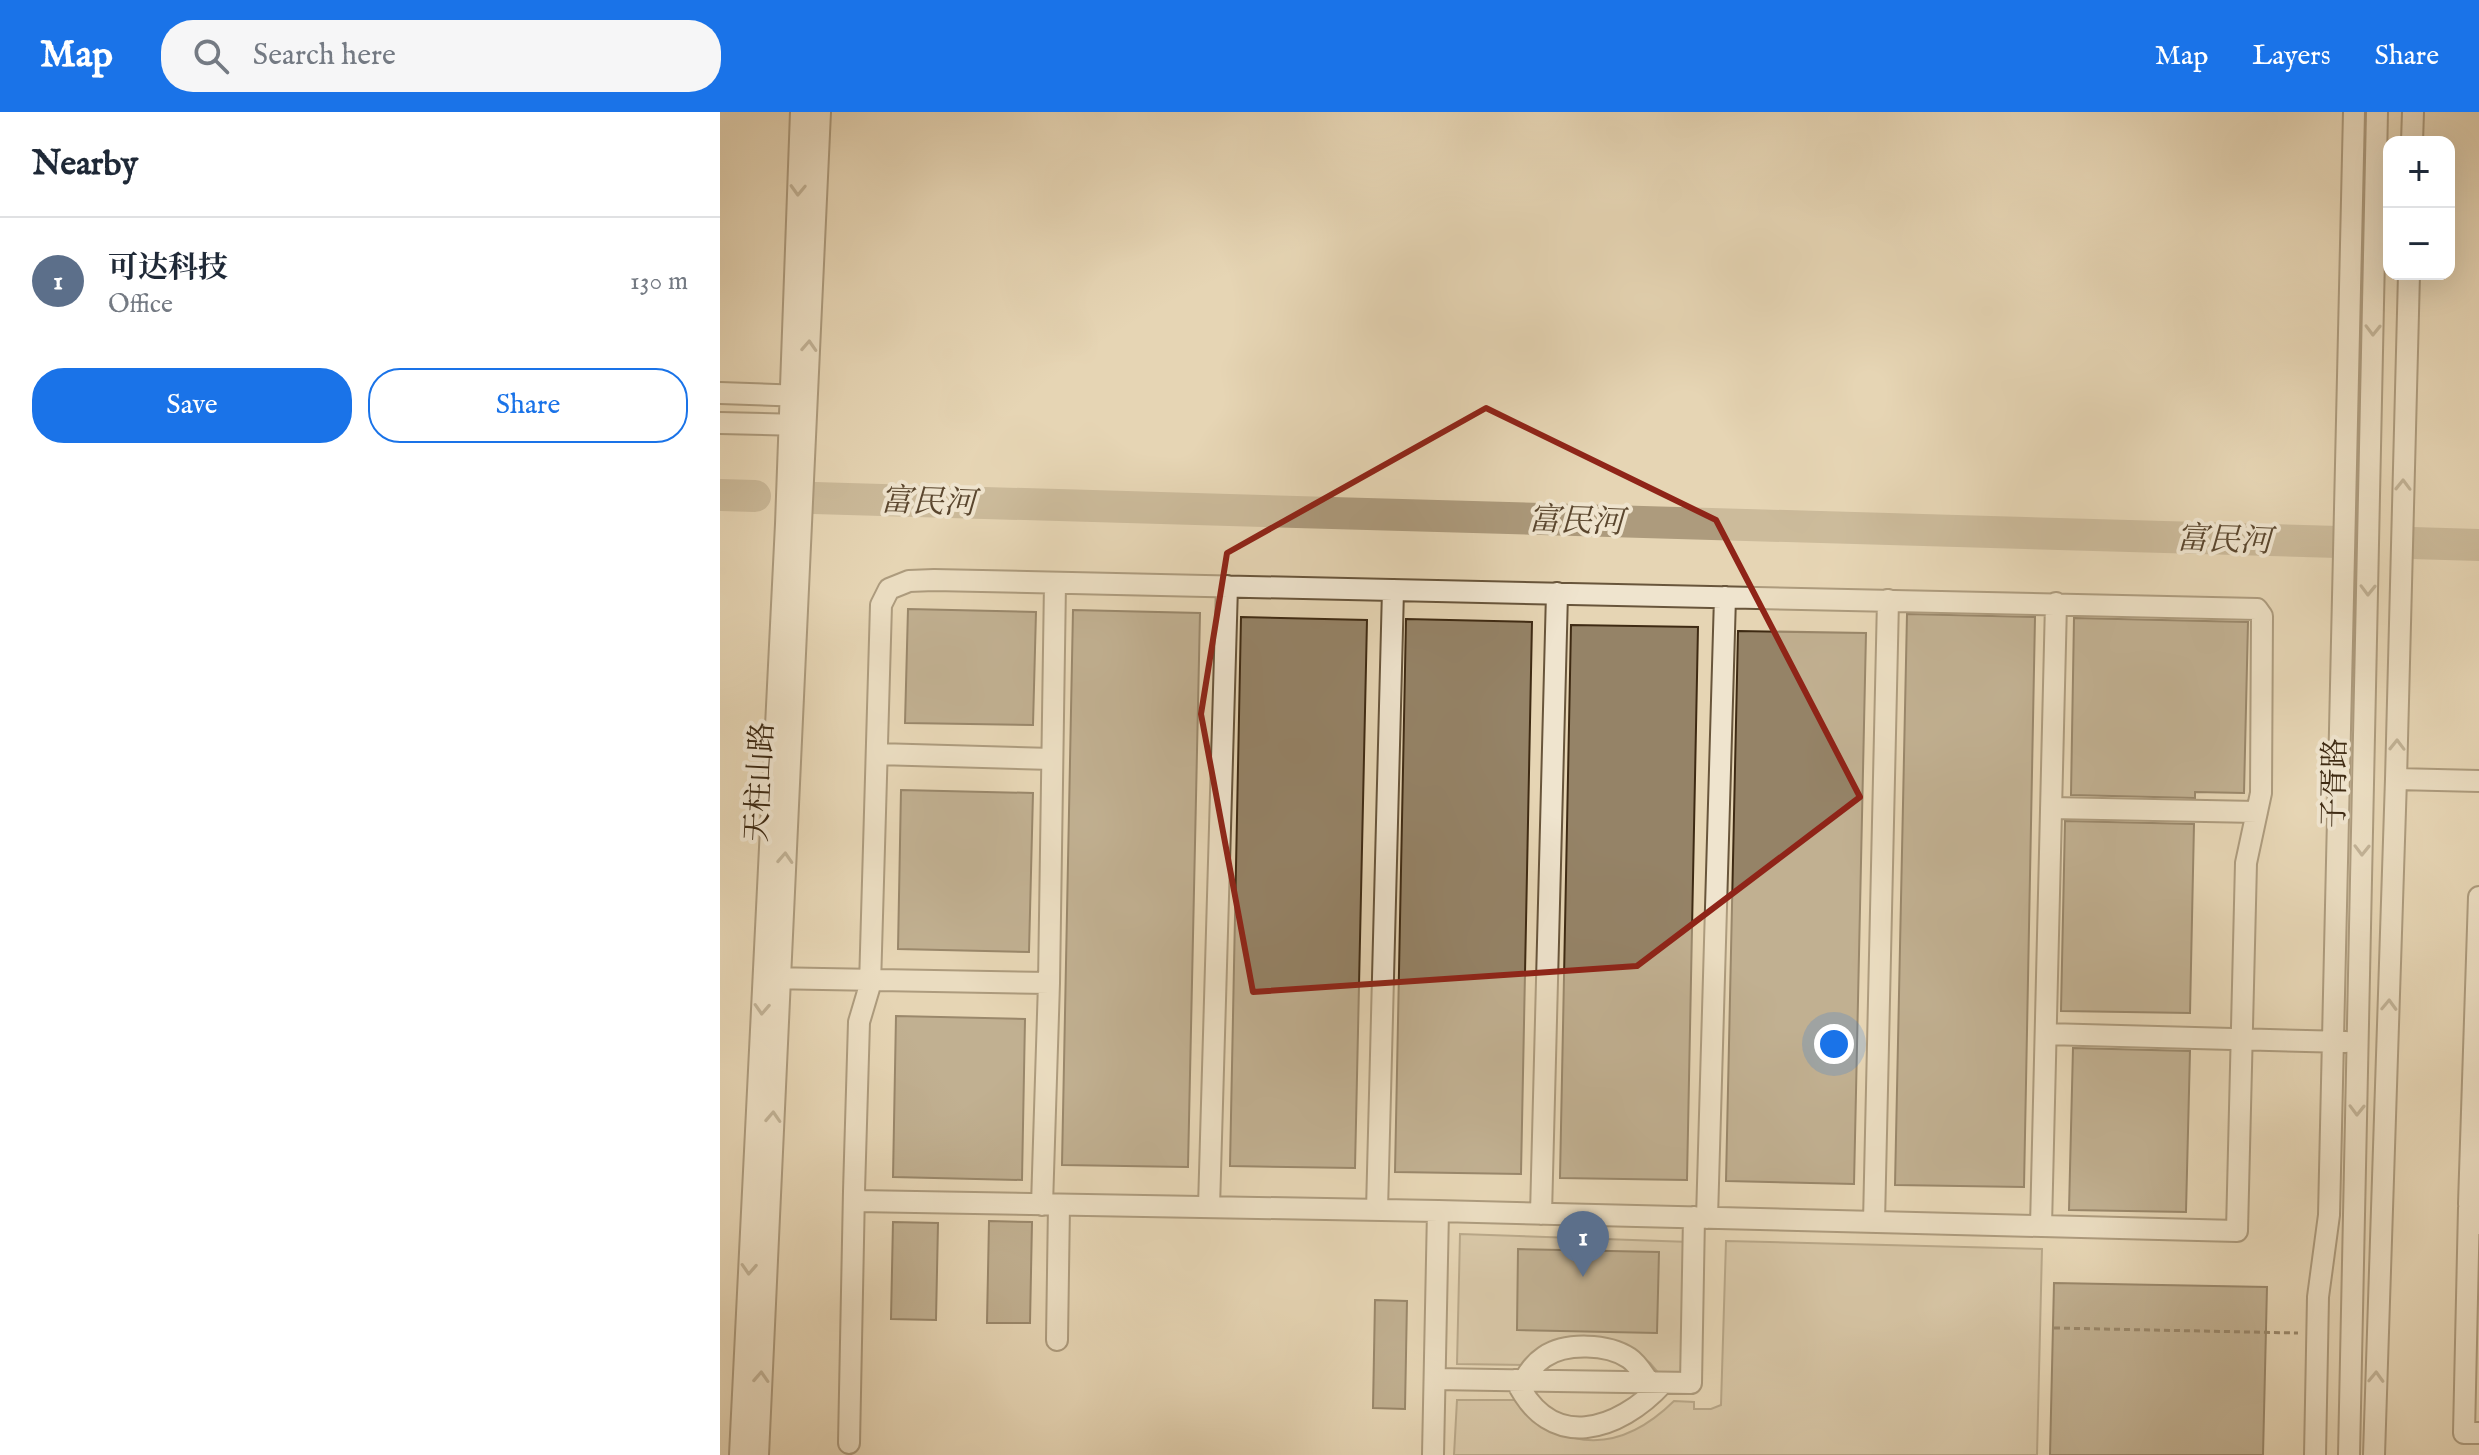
<!DOCTYPE html>
<meta charset="utf-8">
<style>
:root{--surface:#fff;--page:#f6f6f7;--text:#1f2937;--muted:#747a83;--line:#e0e1e3;--accent:#1a73e8}
body{margin:0;font-family:"IM FELL English","Noto Serif SC",serif;background:var(--page);color:var(--text)}
.controls{position:absolute;right:24px;top:24px;display:grid;overflow:hidden;border-radius:16px;box-shadow:0 8px 32px #0002}
.controls button{width:72px;height:72px;display:grid;place-items:center;padding:0;border:0;border-bottom:2px solid var(--line);background:var(--surface);color:var(--text);font:40px sans-serif}
.you{position:absolute;left:1114px;top:932px;width:28px;height:28px;margin:-20px;border:6px solid #fff;border-radius:50%;background:#1a73e8;box-shadow:0 0 0 12px #1a73e833}
.badge{display:grid;place-items:center;width:52px;height:52px;border-radius:50%;background:var(--accent);color:#fff;font-size:26px;font-weight:700}
.pin{position:absolute;translate:-50% -66px;filter:drop-shadow(0 2px 4px #0008)}
.pin::after{content:'';position:absolute;top:42px;width:28px;height:24px;background:inherit;clip-path:polygon(0 0,100% 0,50% 100%)}
.list{margin:0;padding:0;list-style:none}
h2{display:flex;justify-content:space-between;align-items:center;height:104px;margin:0;padding:0 32px;font-size:34px}
h2 small{font-size:26px;font-weight:400;color:var(--muted)}
.list li{display:grid;grid-template-columns:52px 1fr auto;gap:24px;align-items:center;box-sizing:border-box;height:128px;padding:0 32px;border-top:2px solid var(--line)}
.list b{display:block;font-size:30px;white-space:nowrap}
.list p{margin:0;font-size:26px;white-space:nowrap;color:var(--muted)}
.list em{font-size:26px;font-style:normal;color:var(--muted)}
.actions{display:flex;gap:16px;padding:24px 32px}
.actions a{flex:1;padding:18px 0;border:2px solid var(--accent);border-radius:32px;text-align:center;font-size:28px;color:var(--accent)}
.actions .main{background:var(--accent);color:#fff}
.icon{flex:none;width:44px;height:44px;fill:none;stroke:currentColor;stroke-width:2;stroke-linecap:round;stroke-linejoin:round}
.map{position:relative;flex:none;width:1759px;height:1343px;overflow:hidden}
header{display:flex;align-items:center;gap:48px;box-sizing:border-box;height:112px;padding:0 40px;background:var(--accent);color:#fff}
header strong{font-size:38px}
nav{display:flex;gap:44px;margin-inline-start:auto;font-size:28px}
.search{width:560px;height:72px;background:var(--page);display:flex;align-items:center;gap:20px;box-sizing:border-box;padding:0 28px;border-radius:32px;color:var(--muted);font-size:30px}
main{display:flex}
aside{flex:1;background:var(--surface)}
.map>svg:first-child{display:block}
.green{fill:#c9b899;stroke:#847156;stroke-width:2}
.lines{fill:none;stroke-linecap:round;stroke-linejoin:round}
.river{stroke:#ad9b7d;stroke-width:32}
.building{fill:#958367;stroke:#3e2a13;stroke-width:2}
.minor-casing{stroke:#68553b;stroke-width:24}
.path{stroke:#3e2a13;stroke-width:3;stroke-dasharray:6 4;stroke-linecap:butt}
.minor{stroke:#efe4ce;stroke-width:20}
.oneway{stroke:#968770}
.marked{fill:none;stroke:#8f2418;stroke-width:6;stroke-linejoin:round}
.labels{text-anchor:middle;stroke-width:8;stroke-linejoin:round;paint-order:stroke}
.street-label{font-size:30px;fill:#3e2a13;stroke:#efe4ce}
.water-label{font-size:32px;font-style:italic;fill:#5a462e;stroke:#efe4ce}
</style>
<header>
<strong>Map</strong>
<div class="search"><svg class="icon" aria-label="search" viewBox="0 0 24 24"><circle cx="10" cy="10" r="6"/><path d="M15 15l6 6"/></svg>Search here</div>
<nav><a>Map</a><a>Layers</a><a>Share</a></nav>
</header>
<main>
<aside>
<h2>Nearby<small></small></h2>
<ul class="list">
<li><span class="badge" style="background:#5c6f8a">1</span><div><b>可达科技</b><p>Office</p></div><em>130 m</em></li>
</ul>
<div class="actions"><a class="main">Save</a><a>Share</a></div>
</aside>
<div class="map">
<svg width="1759" height="1343" viewBox="0 0 1759 1343">
<rect width="100%" height="100%" fill="#e6d5b4"/>
<filter id="stains"><feTurbulence type="fractalNoise" baseFrequency=".0025" numOctaves="4"/><feColorMatrix values="0 0 0 0 .2 0 0 0 0 .09 0 0 0 0 .02 0 0 0 .5 -.17"/></filter>
<radialGradient id="worn" r=".72"><stop offset=".6" stop-color="#630" stop-opacity="0"/><stop offset="1" stop-color="#630" stop-opacity=".3"/></radialGradient>
<path class="green" d="M 740,1122 L 970,1130 L 967,1263 L 941,1264 L 930,1251 L 908,1235 L 808,1253 L 737,1252 Z
M 1006,1129 L 1322,1137 L 1317,1343 L 734,1343 L 737,1288 L 798,1288 C 844,1343 902,1340 954,1289 L 974,1290 L 974,1297 L 991,1297 L 1001,1293 Z"/>
<g class="lines">
<path class="river" d="M 0,383 L 35,384
M 94,386 L 1618,430
M 1692,431 L 1759,433"/>
</g>
<path class="building" d="M 188,497 L 316,500 L 313,613 L 185,611 Z
M 353,498 L 480,501 L 468,1055 L 342,1053 Z
M 1187,502 L 1315,505 L 1304,1075 L 1175,1073 Z
M 521,505 L 647,508 L 635,1056 L 510,1054 Z
M 1354,506 L 1528,510 L 1524,681 L 1475,680 L 1475,686 L 1351,683 Z
M 686,507 L 812,510 L 801,1062 L 675,1060 Z
M 851,513 L 978,515 L 967,1068 L 840,1066 Z
M 1018,519 L 1146,521 L 1134,1072 L 1006,1069 Z
M 181,678 L 313,681 L 309,840 L 178,837 Z
M 1345,709 L 1474,712 L 1470,901 L 1341,899 Z
M 176,904 L 305,907 L 302,1068 L 173,1065 Z
M 1353,936 L 1470,939 L 1466,1100 L 1349,1098 Z
M 269,1109 L 312,1110 L 310,1211 L 267,1211 Z
M 173,1110 L 218,1111 L 216,1208 L 171,1207 Z
M 798,1137 L 939,1140 L 937,1221 L 797,1218 Z
M 1334,1171 L 1547,1175 L 1543,1343 L 1330,1343 Z
M 655,1188 L 687,1189 L 685,1297 L 653,1296 Z"/>
<g class="lines">
<g class="minor-casing">
<path id="minor" d="M 1692,30 L 1693,0
M 0,281 L 83,284
M 0,311 L 80,313
M 214,468 L 1537,497 L 1542,504 L 1541,681 L 1526,751 L 1517,1119 L 718,1099 L 137,1089 L 134,1079 L 139,910 L 150,873 L 161,493 L 169,477 L 189,469 Z
M 157,642 L 332,647
M 1676,667 L 1759,669
M 1331,696 L 1537,700
M 1759,785 L 1749,1092 L 1754,1110 L 1759,1112
M 47,866 L 329,871
M 1326,922 L 1626,930
M 322,1093 L 329,871 L 335,471
M 489,1095 L 507,474
M 1749,1096 L 1744,1321 L 1759,1321
M 657,1098 L 673,478
M 821,1102 L 837,481
M 987,1106 L 1005,485
M 1154,1110 L 1168,488
M 1321,1114 L 1336,491
M 337,1228 L 339,1093
M 715,1267 L 971,1271 L 974,1105
M 796,1268 C 830,1341 898,1320 943,1271
M 804,1269 C 809,1259 815,1251 824,1245 C 846,1230 888,1232 909,1246 C 918,1252 923,1262 929,1270
M 129,1331 L 134,1079
M 20,1343 L 66,412 L 81,0
M 38,1343 L 100,0
M 713,1343 L 718,1099
M 1595,1343 L 1598,1185 L 1609,1103 L 1634,0
M 1629,1343 L 1657,0
M 1654,1343 L 1676,667 L 1689,162"/>
</g>
<path class="path" d="M 1334,1216 L 1578,1221"/>
<use href="#minor" class="minor"/>
</g>
<defs><path id="oneway-chevron" d="M-2-3.5L2.5 0L-2 3.5" fill="none" stroke-width="1.6" stroke-linecap="round" stroke-linejoin="round" transform="scale(2)"/></defs>
<g class="oneway">
<use href="#oneway-chevron" transform="translate(78 78) rotate(92)"/>
<use href="#oneway-chevron" transform="translate(1653 218) rotate(91)"/>
<use href="#oneway-chevron" transform="translate(89 234) rotate(-87)"/>
<use href="#oneway-chevron" transform="translate(1683 373) rotate(-89)"/>
<use href="#oneway-chevron" transform="translate(1648 478) rotate(91)"/>
<use href="#oneway-chevron" transform="translate(1677 633) rotate(-89)"/>
<use href="#oneway-chevron" transform="translate(1642 738) rotate(91)"/>
<use href="#oneway-chevron" transform="translate(65 746) rotate(-87)"/>
<use href="#oneway-chevron" transform="translate(1669 893) rotate(-88)"/>
<use href="#oneway-chevron" transform="translate(42 897) rotate(93)"/>
<use href="#oneway-chevron" transform="translate(1637 998) rotate(91)"/>
<use href="#oneway-chevron" transform="translate(53 1005) rotate(-87)"/>
<use href="#oneway-chevron" transform="translate(29 1157) rotate(93)"/>
<use href="#oneway-chevron" transform="translate(41 1265) rotate(-87)"/>
<use href="#oneway-chevron" transform="translate(1656 1265) rotate(-88)"/>
</g>
<path d="M0 0H1759V1343H0ZM 766,296 L 996,408 L 1140,685 L 917,854 L 533,880 L 481,602 L 507,441 Z" fill="#e6d5b4" fill-opacity=".55" fill-rule="evenodd"/>
<path class="marked" d="M 766,296 L 996,408 L 1140,685 L 917,854 L 533,880 L 481,602 L 507,441 Z"/>
<g class="labels">
<g class="street-label">
<text transform="translate(39 670) rotate(-87)" y="10">天柱山路</text>
<text transform="translate(1614 671) rotate(-89)" y="10">子胥路</text>
</g>
<g class="water-label">
<text transform="translate(208 389) rotate(2)" y="11">富民河</text>
<text transform="translate(856 408) rotate(2)" y="11">富民河</text>
<text transform="translate(1504 427) rotate(2)" y="11">富民河</text>
</g>
</g>
<rect width="100%" height="100%" filter="url(#stains)"/>
<rect width="100%" height="100%" fill="url(#worn)"/>
</svg>
<div class="controls">
<button>+</button>
<button>−</button>
</div>
<div class="you"></div>
<div class="pin badge" style="left:863px;top:1165px;background:#5c6f8a">1</div>
</div>
</main>
